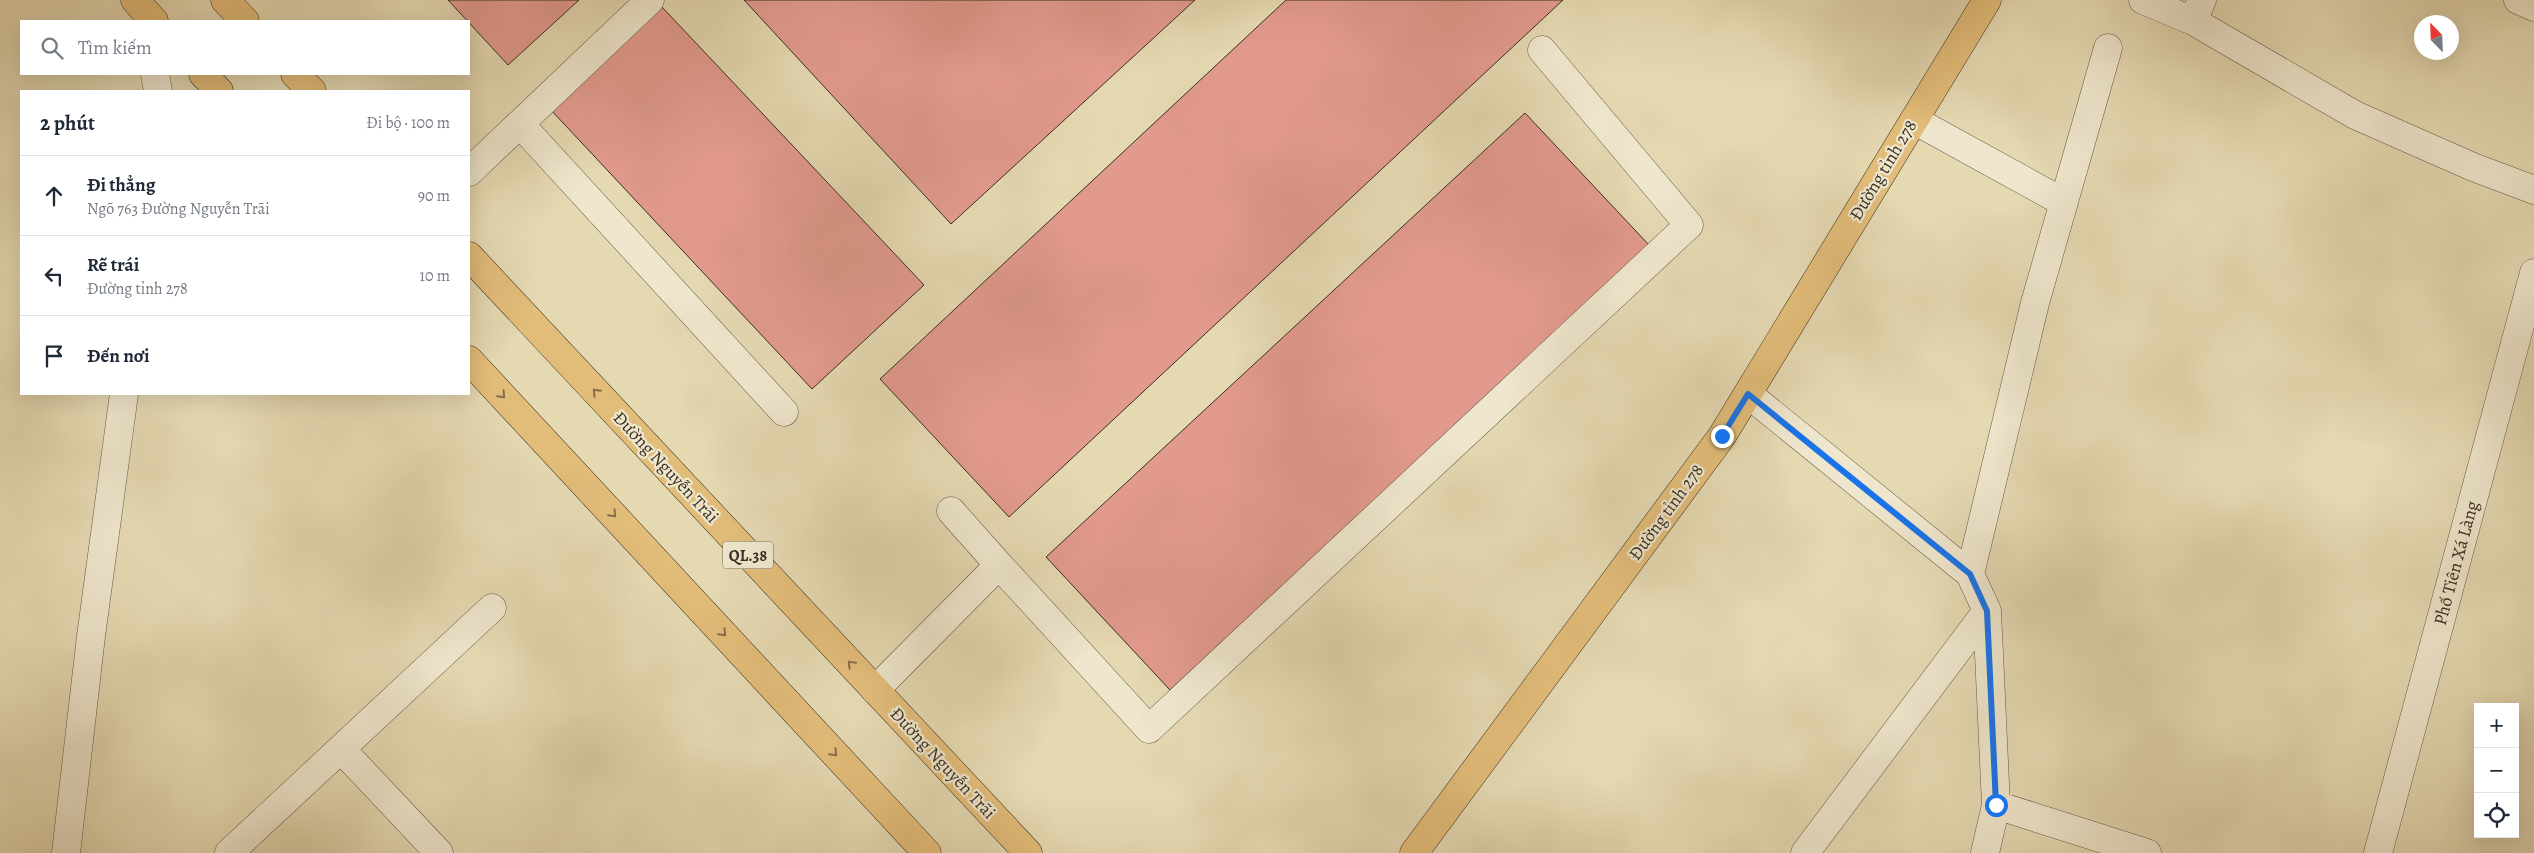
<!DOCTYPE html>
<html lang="vi">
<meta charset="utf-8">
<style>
:root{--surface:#fff;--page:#f6f6f7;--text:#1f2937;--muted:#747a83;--line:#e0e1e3}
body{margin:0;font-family:Alegreya,serif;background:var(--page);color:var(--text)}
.controls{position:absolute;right:15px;bottom:15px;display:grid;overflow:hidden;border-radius:0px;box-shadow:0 5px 20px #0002}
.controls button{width:45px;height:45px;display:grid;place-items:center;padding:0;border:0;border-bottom:1px solid var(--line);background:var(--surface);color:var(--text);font:25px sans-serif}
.compass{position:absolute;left:2414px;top:15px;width:45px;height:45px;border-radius:50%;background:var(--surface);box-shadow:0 5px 20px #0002;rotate:337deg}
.stop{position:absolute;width:15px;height:15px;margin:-11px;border:4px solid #1a73e8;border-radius:50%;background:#fff}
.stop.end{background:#1a73e8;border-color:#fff;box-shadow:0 1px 5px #0008}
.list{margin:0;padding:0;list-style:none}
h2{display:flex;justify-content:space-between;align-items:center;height:65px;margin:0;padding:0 20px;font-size:21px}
h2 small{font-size:16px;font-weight:400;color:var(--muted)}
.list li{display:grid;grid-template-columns:32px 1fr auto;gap:15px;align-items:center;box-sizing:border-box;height:80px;padding:0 20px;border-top:1px solid var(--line)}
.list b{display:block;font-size:19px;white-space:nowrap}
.list p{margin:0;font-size:16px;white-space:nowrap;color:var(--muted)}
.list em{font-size:16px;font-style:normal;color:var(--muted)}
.icon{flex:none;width:28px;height:28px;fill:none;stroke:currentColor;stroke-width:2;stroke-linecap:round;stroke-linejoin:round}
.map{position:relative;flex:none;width:2534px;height:853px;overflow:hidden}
.search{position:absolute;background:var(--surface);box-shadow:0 5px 20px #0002;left:20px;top:20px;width:450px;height:55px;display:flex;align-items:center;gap:12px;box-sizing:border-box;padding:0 18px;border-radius:0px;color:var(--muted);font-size:19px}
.panel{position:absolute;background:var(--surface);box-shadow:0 5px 20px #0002;left:20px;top:90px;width:450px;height:305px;border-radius:0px}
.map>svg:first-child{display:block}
.building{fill:#e29a8e;stroke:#392f23}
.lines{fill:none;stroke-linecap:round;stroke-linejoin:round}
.minor-casing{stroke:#645a47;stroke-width:29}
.major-casing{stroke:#392f23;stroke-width:29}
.highway-casing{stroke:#392f23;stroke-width:29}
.minor{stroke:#eee6cd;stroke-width:28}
.major{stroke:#e2bc79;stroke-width:28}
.highway{stroke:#e2bc79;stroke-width:28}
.oneway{stroke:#856e4a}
.route{stroke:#1a73e8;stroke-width:6}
.labels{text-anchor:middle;stroke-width:4.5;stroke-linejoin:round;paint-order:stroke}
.shield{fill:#eee6cd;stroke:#6f6656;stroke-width:1}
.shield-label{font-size:16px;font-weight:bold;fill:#392f23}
.street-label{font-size:18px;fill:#392f23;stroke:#eee6cd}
</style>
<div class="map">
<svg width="2534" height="853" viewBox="0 0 2534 853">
<rect width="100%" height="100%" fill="#e5d9b2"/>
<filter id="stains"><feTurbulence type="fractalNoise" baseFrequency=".004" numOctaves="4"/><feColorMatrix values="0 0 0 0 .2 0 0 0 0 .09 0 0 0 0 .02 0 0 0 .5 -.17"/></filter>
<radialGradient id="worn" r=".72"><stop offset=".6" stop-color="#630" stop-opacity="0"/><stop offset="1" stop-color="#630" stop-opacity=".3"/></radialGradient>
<path class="building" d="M 448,0 L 579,0 L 508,65 Z
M 744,0 L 1195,0 L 951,224 Z
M 1286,0 L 1563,0 L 1009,517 L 880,379 Z
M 662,7 L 924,285 L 812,389 L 551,110 Z
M 1525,113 L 1649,245 L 1170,690 L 1046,557 Z"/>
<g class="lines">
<g class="minor-casing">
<path id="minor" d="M 2143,0 L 2193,21 L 2355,115 L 2473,167 L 2534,190
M 2518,0 L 2534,7
M 2193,21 L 2202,0
M 155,74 L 158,91
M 1914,120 L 2063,202
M 520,124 L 784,412
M 469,172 L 650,0
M 1748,394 L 1970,574 L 1987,611 L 1996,805 L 1985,853
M 951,511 L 999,565
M 1970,574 L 2035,303 L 2108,48
M 875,690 L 999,565 L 1149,729 L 1689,225 L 1542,50
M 341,749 L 439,853
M 1996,805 L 2147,853
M 66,853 L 91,636 L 124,394
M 229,853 L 492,608
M 1805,853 L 1987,611
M 2378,853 L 2534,273"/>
</g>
<g class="major-casing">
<path id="major" d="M 1414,853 L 1722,436 L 1987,0"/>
</g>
<g class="highway-casing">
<path id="highway" d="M 135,0 L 154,21
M 225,0 L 245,21
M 203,74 L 219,91
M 295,74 L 312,91
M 469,256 L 1028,853
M 469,360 L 927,853"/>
</g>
<use href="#minor" class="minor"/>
<use href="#major" class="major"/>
<use href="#highway" class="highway"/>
</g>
<defs><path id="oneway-chevron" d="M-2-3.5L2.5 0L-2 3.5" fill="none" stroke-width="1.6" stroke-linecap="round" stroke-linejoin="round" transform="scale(1.25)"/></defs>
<g class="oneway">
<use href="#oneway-chevron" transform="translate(596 392) rotate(-133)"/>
<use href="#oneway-chevron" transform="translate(502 395) rotate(47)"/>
<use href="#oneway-chevron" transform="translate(613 514) rotate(47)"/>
<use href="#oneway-chevron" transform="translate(723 633) rotate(47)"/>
<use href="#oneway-chevron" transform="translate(851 664) rotate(-133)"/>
<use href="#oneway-chevron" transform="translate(834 753) rotate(47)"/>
</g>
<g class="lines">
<path class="route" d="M 1722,436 L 1748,394 L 1970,574 L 1987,611 L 1996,805"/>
</g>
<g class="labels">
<rect class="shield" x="723" y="541.5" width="50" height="27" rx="4"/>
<g class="shield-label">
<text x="748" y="561">QL.38</text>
</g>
<g class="street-label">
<text transform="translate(1883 170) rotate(-59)" y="6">Đường tỉnh 278</text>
<text transform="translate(666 467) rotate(47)" y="6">Đường Nguyễn Trãi</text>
<text transform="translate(1666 512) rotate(-54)" y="6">Đường tỉnh 278</text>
<text transform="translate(2456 563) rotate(-75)" y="6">Phố Tiên Xá Làng</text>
<text transform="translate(943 763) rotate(47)" y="6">Đường Nguyễn Trãi</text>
</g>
</g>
<rect width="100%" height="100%" filter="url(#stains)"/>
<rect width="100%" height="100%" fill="url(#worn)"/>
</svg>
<div class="controls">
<button>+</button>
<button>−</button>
<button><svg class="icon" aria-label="locate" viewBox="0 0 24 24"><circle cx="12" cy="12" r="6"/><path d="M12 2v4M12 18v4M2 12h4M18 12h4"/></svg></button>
</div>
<svg class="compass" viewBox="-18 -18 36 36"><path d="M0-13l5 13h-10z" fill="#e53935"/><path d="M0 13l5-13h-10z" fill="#747a83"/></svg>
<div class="stop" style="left:1996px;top:805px"></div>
<div class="stop end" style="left:1722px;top:436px"></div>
<div class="search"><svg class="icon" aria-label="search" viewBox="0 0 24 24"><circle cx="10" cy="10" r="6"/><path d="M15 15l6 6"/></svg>Tìm kiếm</div>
<section class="panel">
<h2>2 phút<small>Đi bộ · 100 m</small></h2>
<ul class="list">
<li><svg class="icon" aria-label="ahead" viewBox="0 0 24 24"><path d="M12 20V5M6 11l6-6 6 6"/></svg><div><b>Đi thẳng</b><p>Ngõ 763 Đường Nguyễn Trãi</p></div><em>90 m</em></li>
<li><svg class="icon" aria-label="left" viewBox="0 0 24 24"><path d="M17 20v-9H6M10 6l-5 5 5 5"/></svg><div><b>Rẽ trái</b><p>Đường tỉnh 278</p></div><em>10 m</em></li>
<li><svg class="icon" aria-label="arrive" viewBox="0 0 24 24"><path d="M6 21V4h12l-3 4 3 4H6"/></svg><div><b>Đến nơi</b></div></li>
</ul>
</section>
</div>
